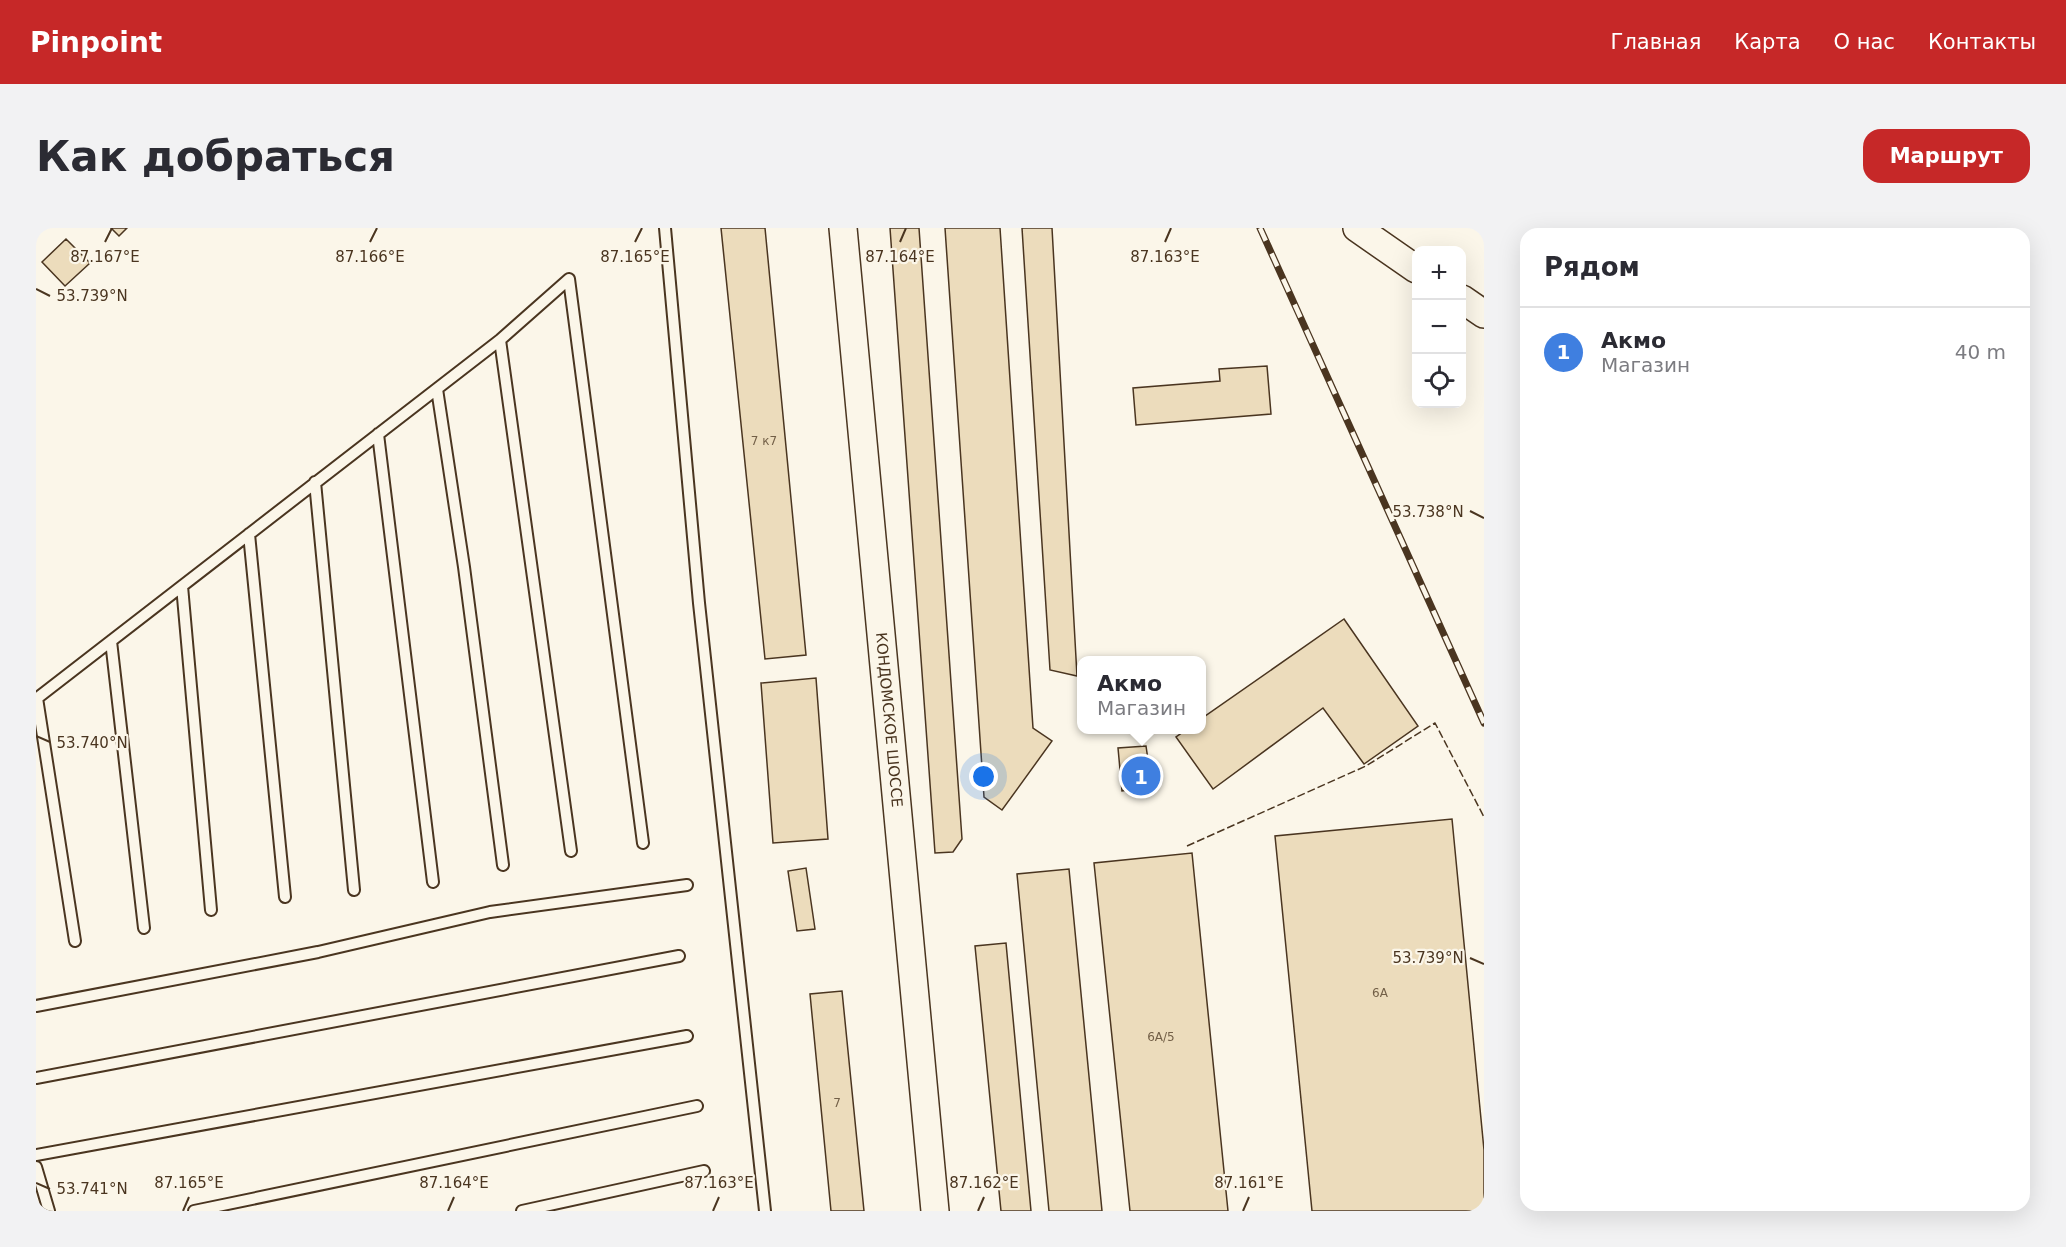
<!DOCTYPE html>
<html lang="ru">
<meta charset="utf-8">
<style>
:root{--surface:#fff;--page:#f2f2f3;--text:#2b2b33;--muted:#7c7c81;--line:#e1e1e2;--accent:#c62828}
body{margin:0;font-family:"DejaVu Sans",sans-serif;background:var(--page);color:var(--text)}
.controls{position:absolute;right:18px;top:18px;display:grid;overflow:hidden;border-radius:12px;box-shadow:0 6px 24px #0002}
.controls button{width:54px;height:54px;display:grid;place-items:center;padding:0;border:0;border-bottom:2px solid var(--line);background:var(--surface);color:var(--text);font:30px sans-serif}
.you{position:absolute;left:948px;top:549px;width:21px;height:21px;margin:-15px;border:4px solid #fff;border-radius:50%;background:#1a73e8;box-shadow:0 0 0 9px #1a73e833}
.badge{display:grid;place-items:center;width:39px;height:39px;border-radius:50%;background:var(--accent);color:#fff;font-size:20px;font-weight:700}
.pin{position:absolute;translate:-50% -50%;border:3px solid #fff;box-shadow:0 2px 6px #0006}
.popup{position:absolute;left:1041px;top:428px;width:129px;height:78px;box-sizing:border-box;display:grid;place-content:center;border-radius:12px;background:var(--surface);filter:drop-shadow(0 2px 4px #0005);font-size:20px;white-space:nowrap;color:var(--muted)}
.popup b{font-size:22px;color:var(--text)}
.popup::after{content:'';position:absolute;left:50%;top:100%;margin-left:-12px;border:12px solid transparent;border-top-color:var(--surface)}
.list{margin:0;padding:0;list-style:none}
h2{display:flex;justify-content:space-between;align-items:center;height:78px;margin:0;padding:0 24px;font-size:26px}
h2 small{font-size:20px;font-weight:400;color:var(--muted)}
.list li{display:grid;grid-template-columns:39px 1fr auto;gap:18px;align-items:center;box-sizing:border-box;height:90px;padding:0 24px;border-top:2px solid var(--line)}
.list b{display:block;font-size:22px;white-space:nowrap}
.list p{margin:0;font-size:20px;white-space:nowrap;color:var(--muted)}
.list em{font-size:20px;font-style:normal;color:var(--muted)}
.icon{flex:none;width:33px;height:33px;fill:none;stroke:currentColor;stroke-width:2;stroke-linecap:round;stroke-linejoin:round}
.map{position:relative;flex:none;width:1448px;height:983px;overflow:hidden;border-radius:18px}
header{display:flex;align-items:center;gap:36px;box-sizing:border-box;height:84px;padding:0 30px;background:var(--accent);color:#fff}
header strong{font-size:28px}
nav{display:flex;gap:33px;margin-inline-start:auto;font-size:21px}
.intro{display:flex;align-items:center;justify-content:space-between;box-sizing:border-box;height:144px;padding:0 36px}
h1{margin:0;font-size:42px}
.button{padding:15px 27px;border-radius:18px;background:var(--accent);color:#fff;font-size:21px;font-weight:700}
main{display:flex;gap:36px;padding:0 36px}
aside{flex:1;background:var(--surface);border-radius:18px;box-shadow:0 6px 24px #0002}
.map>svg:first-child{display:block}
.building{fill:#ecdcbc;stroke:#4a3520;stroke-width:1.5}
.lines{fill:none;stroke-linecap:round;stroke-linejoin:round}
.service-casing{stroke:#4a3520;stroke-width:14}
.tertiary-casing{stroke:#4a3520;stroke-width:30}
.service{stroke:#fbf6e9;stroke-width:10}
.tertiary{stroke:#fbf6e9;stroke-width:27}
.rail-casing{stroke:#4a3520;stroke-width:7}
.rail{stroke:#fbf6e9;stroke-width:4.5;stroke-dasharray:14;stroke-linecap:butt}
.fence{stroke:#4a3520;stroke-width:1.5;stroke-dasharray:8 3;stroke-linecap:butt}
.ticks{fill:none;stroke:#4a3520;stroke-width:2}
.labels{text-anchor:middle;stroke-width:4.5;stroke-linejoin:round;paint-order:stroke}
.number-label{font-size:12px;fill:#725f47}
.street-label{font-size:15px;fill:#4a3520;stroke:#fbf6e9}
.ticks-label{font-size:15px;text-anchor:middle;fill:#4a3520;stroke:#fbf6e9;stroke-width:4.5;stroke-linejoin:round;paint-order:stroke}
</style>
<header>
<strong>Pinpoint</strong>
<nav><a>Главная</a><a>Карта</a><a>О нас</a><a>Контакты</a></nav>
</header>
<div class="intro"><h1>Как добраться</h1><a class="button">Маршрут</a></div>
<main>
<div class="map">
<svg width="1448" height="983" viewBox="0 0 1448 983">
<rect width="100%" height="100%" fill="#fbf6e9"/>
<path class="building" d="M 75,0 L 91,0 L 83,8 Z
M 685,0 L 729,0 L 770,427 L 729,431 Z
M 854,0 L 883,0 L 926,611 L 917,624 L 899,625 Z
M 909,0 L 964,0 L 997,500 L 1016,513 L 966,582 L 948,569 Z
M 986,0 L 1016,0 L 1041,448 L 1014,442 Z
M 30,11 L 54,35 L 29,58 L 6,34 Z
M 1231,138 L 1235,186 L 1100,197 L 1097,160 L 1184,153 L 1183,141 Z
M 1308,391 L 1382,498 L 1328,536 L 1287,480 L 1177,561 L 1140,509 L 1150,502 L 1165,502 L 1165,491 Z
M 780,450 L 792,611 L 737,615 L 725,455 Z
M 1110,518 L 1116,559 L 1086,563 L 1082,520 Z
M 1416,591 L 1448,922 L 1448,983 L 1276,983 L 1239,608 Z
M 1156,625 L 1192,983 L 1094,983 L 1058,635 Z
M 770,640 L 779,701 L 761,703 L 752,643 Z
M 1033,641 L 1066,983 L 1013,983 L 981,646 Z
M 970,715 L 995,983 L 965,983 L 939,718 Z
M 806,763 L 828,983 L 795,983 L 774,766 Z"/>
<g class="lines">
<g class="service-casing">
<path id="service" d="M 629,0 L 663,375 L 729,983
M 464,112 L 535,623
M 401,161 L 428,339 L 467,637
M 342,206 L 397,654
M 279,254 L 318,662
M 213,306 L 249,669
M 146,358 L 175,682
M 75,413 L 108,700
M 1,470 L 39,713
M 0,471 L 464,112 L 533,51 L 607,615
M 0,778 L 282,724 L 454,684 L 651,657
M 0,850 L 643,728
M 0,927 L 651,808
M 0,939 L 13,983
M 158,983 L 661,878
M 486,983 L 668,943"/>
</g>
<g class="tertiary-casing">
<g id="tertiary">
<path id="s1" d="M 807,0 L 899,983"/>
<path d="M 1321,0 L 1380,41"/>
<path d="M 1426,71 L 1448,86"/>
</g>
</g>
<use href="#service" class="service"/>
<use href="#tertiary" class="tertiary"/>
<g class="rail-casing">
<path id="rail" d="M 1224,0 L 1448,495"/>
</g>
<use href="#rail" class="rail"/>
<path class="fence" d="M 1151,618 L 1330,538 L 1399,495 L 1448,589"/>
</g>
<path class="ticks" d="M 69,14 L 76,0M 334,14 L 341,0M 599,14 L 606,0M 864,14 L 870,0M 1129,14 L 1135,0M 0,61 L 14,68M 1434,283 L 1448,290M 0,508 L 14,514M 1434,730 L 1448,736M 0,955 L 14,961M 147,983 L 153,969M 412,983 L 418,969M 677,983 L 683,969M 942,983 L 948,969M 1207,983 L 1213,969"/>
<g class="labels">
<g class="number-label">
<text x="728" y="217">7 к7</text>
<text x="1344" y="769">6А</text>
<text x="1125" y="813">6А/5</text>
<text x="801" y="879">7</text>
</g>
<g class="street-label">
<text dy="5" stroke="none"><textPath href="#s1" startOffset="494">КОНДОМСКОЕ ШОССЕ</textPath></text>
</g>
</g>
<g class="ticks-label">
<text x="69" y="34">87.167°E</text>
<text x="334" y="34">87.166°E</text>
<text x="599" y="34">87.165°E</text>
<text x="864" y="34">87.164°E</text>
<text x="1129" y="34">87.163°E</text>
<text x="56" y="73">53.739°N</text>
<text x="1392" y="289">53.738°N</text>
<text x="56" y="520">53.740°N</text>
<text x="1392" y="735">53.739°N</text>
<text x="153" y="960">87.165°E</text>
<text x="418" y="960">87.164°E</text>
<text x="683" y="960">87.163°E</text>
<text x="948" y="960">87.162°E</text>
<text x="1213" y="960">87.161°E</text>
<text x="56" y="966">53.741°N</text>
</g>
</svg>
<div class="controls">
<button>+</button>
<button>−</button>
<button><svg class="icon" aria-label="locate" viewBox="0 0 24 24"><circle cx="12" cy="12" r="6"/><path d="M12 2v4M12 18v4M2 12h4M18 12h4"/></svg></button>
</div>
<div class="you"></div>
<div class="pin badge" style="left:1105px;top:548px;background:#3f7fe0">1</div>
<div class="popup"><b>Акмо</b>Магазин</div>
</div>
<aside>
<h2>Рядом<small></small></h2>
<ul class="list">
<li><span class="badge" style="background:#3f7fe0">1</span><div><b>Акмо</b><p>Магазин</p></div><em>40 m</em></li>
</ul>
</aside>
</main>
